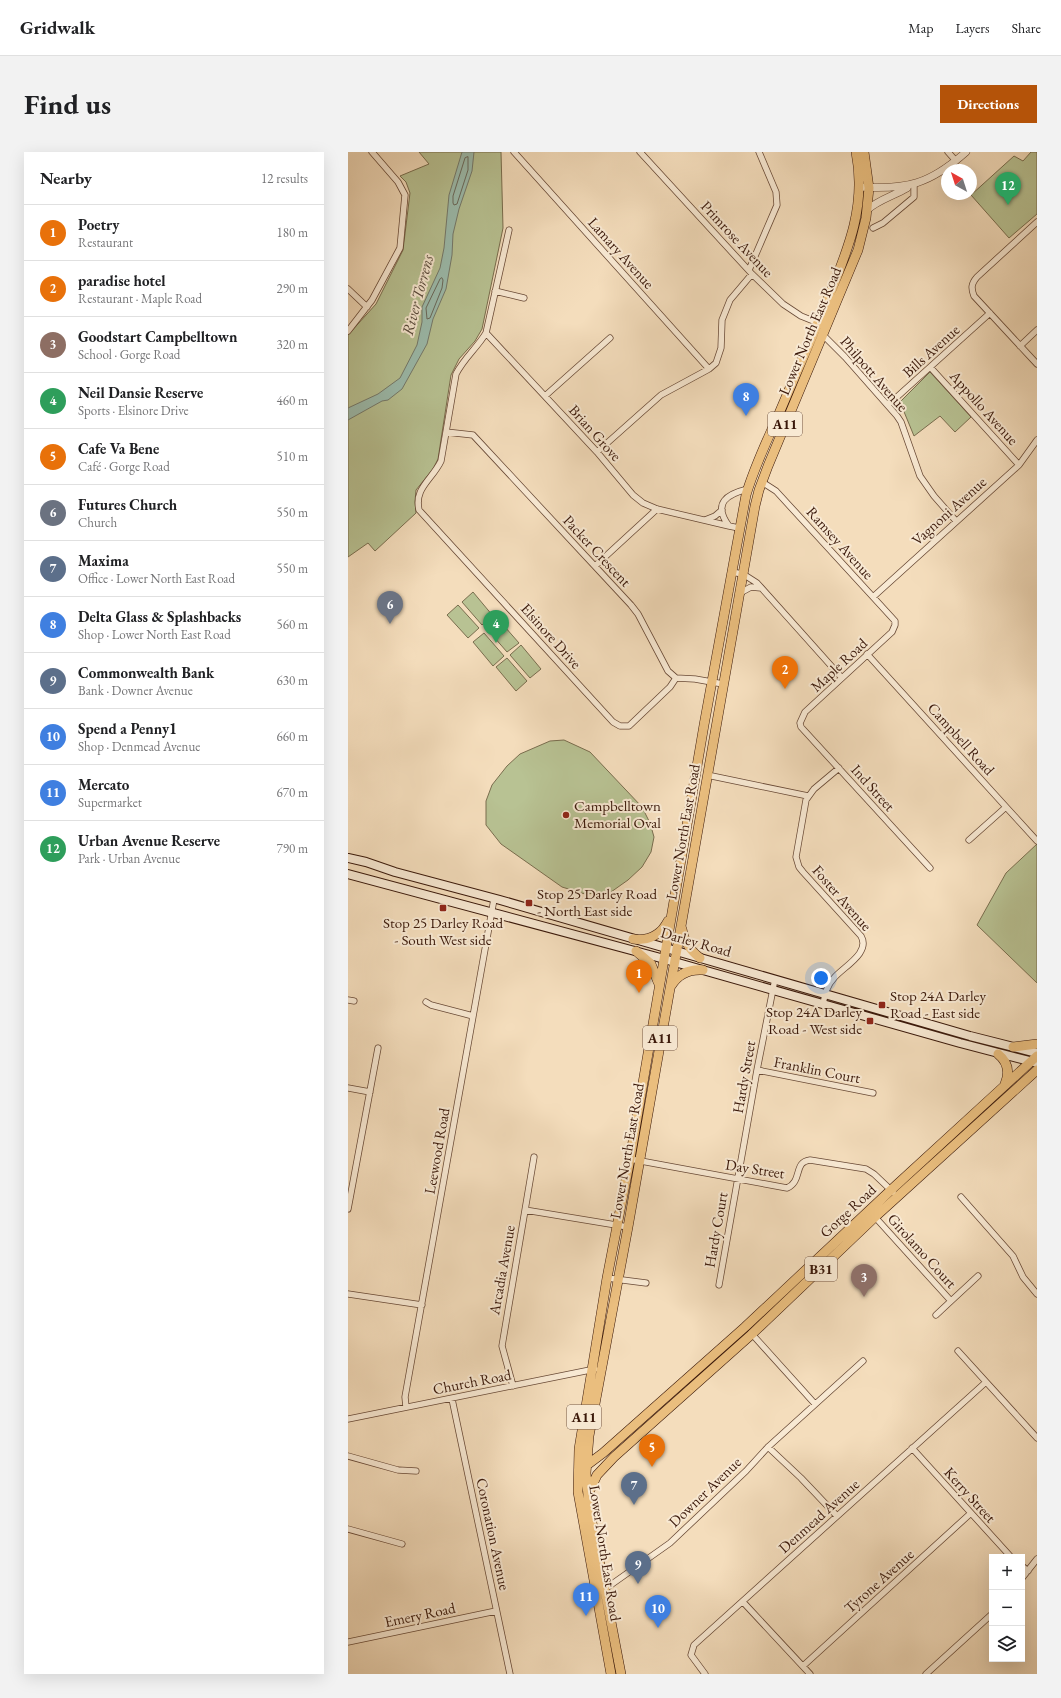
<!DOCTYPE html>
<meta charset="utf-8">
<style>
:root{--surface:#fff;--page:#f2f2f2;--text:#202124;--muted:#757577;--line:#e0e0e0;--accent:#b45309}
body{margin:0;font-family:"EB Garamond",serif;background:var(--page);color:var(--text)}
.controls{position:absolute;right:12px;bottom:12px;display:grid;overflow:hidden;border-radius:0px;box-shadow:0 4px 16px #0002}
.controls button{width:36px;height:36px;display:grid;place-items:center;padding:0;border:0;border-bottom:1px solid var(--line);background:var(--surface);color:var(--text);font:20px sans-serif}
.compass{position:absolute;left:593px;top:12px;width:36px;height:36px;border-radius:50%;background:var(--surface);box-shadow:0 4px 16px #0002;rotate:321deg}
.you{position:absolute;left:473px;top:826px;width:14px;height:14px;margin:-10px;border:3px solid #fff;border-radius:50%;background:#1a73e8;box-shadow:0 0 0 6px #1a73e833}
.badge{display:grid;place-items:center;width:26px;height:26px;border-radius:50%;background:var(--accent);color:#fff;font-size:13px;font-weight:700}
.pin{position:absolute;translate:-50% -33px;filter:drop-shadow(0 1px 2px #0008)}
.pin::after{content:'';position:absolute;top:21px;width:14px;height:12px;background:inherit;clip-path:polygon(0 0,100% 0,50% 100%)}
.list{margin:0;padding:0;list-style:none}
h2{display:flex;justify-content:space-between;align-items:center;height:52px;margin:0;padding:0 16px;font-size:17px}
h2 small{font-size:13px;font-weight:400;color:var(--muted)}
.list li{display:grid;grid-template-columns:26px 1fr auto;gap:12px;align-items:center;box-sizing:border-box;height:56px;padding:0 16px;border-top:1px solid var(--line)}
.list b{display:block;font-size:15px;white-space:nowrap}
.list p{margin:0;font-size:13px;white-space:nowrap;color:var(--muted)}
.list em{font-size:13px;font-style:normal;color:var(--muted)}
.icon{flex:none;width:22px;height:22px;fill:none;stroke:currentColor;stroke-width:2;stroke-linecap:round;stroke-linejoin:round}
.map{position:relative;flex:none;width:689px;height:1522px;overflow:hidden;border-radius:0px}
header{display:flex;align-items:center;gap:24px;box-sizing:border-box;height:56px;padding:0 20px;background:var(--surface);border-bottom:1px solid var(--line)}
header strong{font-size:19px}
nav{display:flex;gap:22px;margin-inline-start:auto;font-size:14px}
.intro{display:flex;align-items:center;justify-content:space-between;box-sizing:border-box;height:96px;padding:0 24px}
h1{margin:0;font-size:28px}
.button{padding:10px 18px;border-radius:0px;background:var(--accent);color:#fff;font-size:14px;font-weight:700}
main{display:flex;gap:24px;padding:0 24px}
aside{flex:1;background:var(--surface);border-radius:0px;box-shadow:0 4px 16px #0002}
.map>svg:first-child{display:block}
.green{fill:#b8c293;stroke:#796d4e}
.water{fill:#9cbcad;stroke:#757a6c}
.lines{fill:none;stroke-linecap:round;stroke-linejoin:round}
.shore{stroke:#6b6a5c;stroke-width:1}
.minor-casing{stroke:#684936;stroke-width:7}
.tertiary-casing{stroke:#684936;stroke-width:8}
.secondary-casing{stroke:#3a180a;stroke-width:10}
.primary-casing{stroke:#3a180a;stroke-width:10}
.minor{stroke:#f8e9d3;stroke-width:5.5}
.tertiary{stroke:#f8e9d3;stroke-width:7}
.secondary{stroke:#f8e9d3;stroke-width:8}
.primary{stroke:#eabe7e;stroke-width:9}
.poi-dot{fill:#8f2418;stroke:#f8e9d3;stroke-width:1.5}
.labels{text-anchor:middle;stroke-width:4;stroke-linejoin:round;paint-order:stroke}
.shield{fill:#f8e9d3;stroke:#735746;stroke-width:1}
.shield-label{font-size:14px;font-weight:bold;fill:#3a180a}
.street-label{font-size:15px;fill:#3a180a;stroke:#f8e9d3}
.poi-label{font-size:15px;fill:#3a180a;stroke:#f8e9d3;text-anchor:start}
.water-label{font-size:16px;font-style:italic;fill:#57493b;stroke:#f8e9d3}
</style>
<header>
<strong>Gridwalk</strong>
<nav><a>Map</a><a>Layers</a><a>Share</a></nav>
</header>
<div class="intro"><h1>Find us</h1><a class="button">Directions</a></div>
<main>
<aside>
<h2>Nearby<small>12 results</small></h2>
<ul class="list">
<li><span class="badge" style="background:#e8710a">1</span><div><b>Poetry</b><p>Restaurant</p></div><em>180 m</em></li>
<li><span class="badge" style="background:#e8710a">2</span><div><b>paradise hotel</b><p>Restaurant · Maple Road</p></div><em>290 m</em></li>
<li><span class="badge" style="background:#8d6e63">3</span><div><b>Goodstart Campbelltown</b><p>School · Gorge Road</p></div><em>320 m</em></li>
<li><span class="badge" style="background:#2e9e5b">4</span><div><b>Neil Dansie Reserve</b><p>Sports · Elsinore Drive</p></div><em>460 m</em></li>
<li><span class="badge" style="background:#e8710a">5</span><div><b>Cafe Va Bene</b><p>Café · Gorge Road</p></div><em>510 m</em></li>
<li><span class="badge" style="background:#6b7280">6</span><div><b>Futures Church</b><p>Church</p></div><em>550 m</em></li>
<li><span class="badge" style="background:#5c6f8a">7</span><div><b>Maxima</b><p>Office · Lower North East Road</p></div><em>550 m</em></li>
<li><span class="badge" style="background:#3f7fe0">8</span><div><b>Delta Glass &amp; Splashbacks</b><p>Shop · Lower North East Road</p></div><em>560 m</em></li>
<li><span class="badge" style="background:#5c6f8a">9</span><div><b>Commonwealth Bank</b><p>Bank · Downer Avenue</p></div><em>630 m</em></li>
<li><span class="badge" style="background:#3f7fe0">10</span><div><b>Spend a Penny1</b><p>Shop · Denmead Avenue</p></div><em>660 m</em></li>
<li><span class="badge" style="background:#3f7fe0">11</span><div><b>Mercato</b><p>Supermarket</p></div><em>670 m</em></li>
<li><span class="badge" style="background:#2e9e5b">12</span><div><b>Urban Avenue Reserve</b><p>Park · Urban Avenue</p></div><em>790 m</em></li>
</ul>
</aside>
<div class="map">
<svg width="689" height="1522" viewBox="0 0 689 1522">
<rect width="100%" height="100%" fill="#f4ddbc"/>
<filter id="stains"><feTurbulence type="fractalNoise" baseFrequency=".005" numOctaves="4"/><feColorMatrix values="0 0 0 0 .2 0 0 0 0 .09 0 0 0 0 .02 0 0 0 .5 -.17"/></filter>
<radialGradient id="worn" r=".72"><stop offset=".6" stop-color="#630" stop-opacity="0"/><stop offset="1" stop-color="#630" stop-opacity=".3"/></radialGradient>
<path class="green" d="M 71,0 L 153,0 L 155,76 L 134,177 L 127,189 L 111,207 L 103,223 L 90,307 L 85,317 L 68,338 L 67,349 L 68,361 L 27,399 L 20,391 L 0,405 L 0,183 L 28,152 L 55,98 L 62,41 L 58,30 L 52,24 L 81,12 Z
M 683,0 L 689,0 L 689,62 L 661,86 L 623,43 L 666,4 L 675,9 Z
M 582,220 L 623,265 L 607,280 L 592,264 L 566,284 L 552,250 Z
M 125,440 L 145,464 L 134,473 L 114,450 Z
M 110,453 L 131,476 L 120,486 L 99,463 Z
M 150,467 L 171,491 L 159,500 L 139,477 Z
M 136,481 L 156,504 L 145,514 L 125,490 Z
M 173,493 L 193,517 L 182,526 L 162,503 Z
M 159,506 L 179,529 L 168,539 L 148,515 Z
M 216,588 L 242,600 L 294,655 L 302,671 L 306,685 L 303,700 L 294,715 L 280,728 L 263,740 L 237,742 L 214,735 L 153,692 L 138,673 L 138,649 L 144,633 L 159,614 L 172,602 L 202,589 Z
M 689,692 L 689,831 L 629,773 L 658,721 Z"/>
<path class="water" d="M 114,0 L 126,0 L 124,19 L 111,57 L 105,82 L 104,103 L 98,137 L 85,167 L 79,192 L 54,237 L 40,248 L 34,249 L 0,268 L 0,256 L 30,242 L 52,226 L 69,193 L 74,170 L 74,155 L 92,116 L 96,96 L 101,43 Z"/>
<g class="lines">
<path class="shore" d="M 120,5 L 120,18 L 109,52 L 106,53 L 105,51 L 105,44 L 117,6 Z
M 94,126 L 95,128 L 94,136 L 82,166 L 79,167 L 78,156 L 92,127 Z"/>
<g class="minor-casing">
<path id="minor" d="M 166,0 L 361,217
M 292,0 L 404,122 L 435,152 L 453,164 L 473,172
M 600,0 L 608,9
M 689,70 L 629,125 C 623,132 623,136 626,144 L 689,212
M 525,76 L 535,71 L 566,45 L 566,33
M 161,78 L 138,181 C 129,196 116,206 108,222 L 93,309 C 84,328 66,336 71,358 L 265,570 L 272,574 L 281,574 L 322,535 L 328,526
M 401,118 L 429,53 L 428,40 L 411,0
M 0,137 L 19,155
M 147,139 L 176,146
M 0,179 L 24,148 L 52,96 L 57,43 L 50,30 L 24,0
M 138,181 L 249,300 L 285,343 L 295,351 L 309,357 L 381,374
M 474,182 L 497,205 L 549,264 L 553,270 L 572,324 L 586,344 L 608,369
M 672,194 L 689,178
M 583,216 L 671,313
M 197,244 L 262,186
M 540,253 L 642,161
M 98,280 L 125,283 L 283,453 L 290,462 L 320,519 L 328,526 L 347,527 L 375,532
M 249,300 L 313,243 L 361,217 L 368,211 L 373,196 L 374,168 L 382,148 L 404,122
M 414,330 L 428,339 L 547,469 L 547,473 L 544,480 L 457,560 L 452,571 L 453,575 L 582,716
M 357,368 L 367,364 L 374,358
M 391,376 L 381,374 C 364,351 379,342 400,337
M 247,414 L 309,357
M 383,420 L 395,422 L 409,431 L 494,526
M 392,441 L 403,435 L 413,436
M 525,445 L 671,313 L 689,288
M 519,502 L 689,689
M 359,623 L 460,644
M 621,688 L 658,655
M 0,848 L 6,849
M 78,850 L 83,853 L 125,864
M 475,852 C 477,842 479,833 486,826 C 495,815 523,801 513,784 L 455,720 L 451,715 L 448,705 L 458,648 L 466,637 L 491,616
M 409,918 L 525,941
M 0,936 L 22,940
M 282,1007 L 439,1036 C 455,1029 445,1010 462,1008 L 518,1017 L 526,1022 L 545,1040
M 613,1045 L 665,1104 L 675,1125 L 689,1142
M 0,1057 L 30,896
M 177,1058 L 280,1075
M 527,1065 L 603,1149 L 630,1124
M 259,1126 L 298,1131
M 371,1133 L 409,918 L 427,827
M 0,1142 L 74,1153
M 588,1163 L 603,1149
M 403,1181 L 467,1252
M 610,1199 L 689,1286
M 165,1234 L 154,1194 L 186,1005
M 104,1247 L 162,1522
M 58,1255 L 57,1245 L 146,747
M 0,1267 L 247,1217
M 420,1295 L 453,1326 L 489,1364
M 564,1296 L 663,1405
M 0,1304 L 50,1318 L 68,1319
M 0,1377 L 54,1392
M 674,1414 L 680,1419
M 674,1426 L 689,1407
M 257,1437 L 322,1391 L 398,1319 L 420,1295 L 515,1209
M 395,1450 L 462,1522
M 0,1490 L 148,1459
M 455,1514 L 623,1361
M 357,1522 L 343,1503 L 346,1493 L 638,1230
M 578,1522 L 644,1462"/>
</g>
<g class="tertiary-casing">
<path id="tertiary" d="M 512,35 C 559,38 582,32 618,0
M 519,58 C 530,48 545,44 559,36"/>
</g>
<g class="secondary-casing">
<path id="secondary" d="M 0,706 L 18,710 L 47,720 L 152,748 L 622,884 L 689,901
M 0,722 L 309,805 L 612,891 L 689,911"/>
</g>
<g class="primary-casing">
<path id="primary" d="M 334,777 C 336,790 342,798 352,806
M 285,787 C 300,789 313,783 320,769
M 288,799 L 303,812 L 310,830
M 323,834 C 330,822 341,817 355,818
M 665,895 L 689,892
M 650,902 C 660,910 662,920 657,932
M 239,1313 L 255,1301 L 397,1175 L 543,1038 L 689,904
M 240,1342 L 249,1323 L 266,1305 L 404,1182 L 527,1065 L 689,918
M 263,1522 L 230,1340 L 231,1297 L 259,1126 L 282,1007 L 356,573 L 398,343 C 406,316 418,290 430,264 C 446,226 463,188 479,149 C 499,100 519,55 508,0
M 273,1522 L 241,1355 L 238,1321 L 241,1284 L 280,1075 L 407,354 L 411,338 L 420,314 L 510,98 L 518,66 L 521,36 L 516,0"/>
</g>
<use href="#minor" class="minor"/>
<use href="#tertiary" class="tertiary"/>
<use href="#secondary" class="secondary"/>
<use href="#primary" class="primary"/>
</g>
<g class="poi-dot">
<circle cx="218" cy="663" r="4"/>
<rect x="177" y="747" width="8" height="8" rx="2"/>
<rect x="91" y="752" width="8" height="8" rx="2"/>
<rect x="530" y="849" width="8" height="8" rx="2"/>
<rect x="518" y="865" width="8" height="8" rx="2"/>
</g>
<g class="labels">
<g class="shield">
<rect x="420" y="260" width="34" height="24" rx="3"/>
<rect x="295" y="874" width="34" height="24" rx="3"/>
<rect x="457" y="1105" width="32" height="24" rx="3"/>
<rect x="219" y="1253" width="34" height="24" rx="3"/>
</g>
<g class="shield-label">
<text x="437" y="277">A11</text>
<text x="312" y="891">A11</text>
<text x="473" y="1122">B31</text>
<text x="236" y="1270">A11</text>
</g>
<g class="street-label">
<text transform="translate(389 87) rotate(47)" y="5">Primrose Avenue</text>
<text transform="translate(273 101) rotate(48)" y="5">Lamary Avenue</text>
<text transform="translate(462 179) rotate(-67)" y="5">Lower North East Road</text>
<text transform="translate(583 199) rotate(-42)" y="5">Bills Avenue</text>
<text transform="translate(526 222) rotate(49)" y="5">Philpott Avenue</text>
<text transform="translate(636 256) rotate(48)" y="5">Appollo Avenue</text>
<text transform="translate(247 281) rotate(48)" y="5">Brian Grove</text>
<text transform="translate(601 359) rotate(-42)" y="5">Vagnoni Avenue</text>
<text transform="translate(492 391) rotate(48)" y="5">Ramsey Avenue</text>
<text transform="translate(249 399) rotate(47)" y="5">Packer Crescent</text>
<text transform="translate(203 484) rotate(48)" y="5">Elsinore Drive</text>
<text transform="translate(491 513) rotate(-43)" y="5">Maple Road</text>
<text transform="translate(613 587) rotate(48)" y="5">Campbell Road</text>
<text transform="translate(525 636) rotate(48)" y="5">Ind Street</text>
<text transform="translate(335 680) rotate(-80)" y="5">Lower North East Road</text>
<text transform="translate(494 746) rotate(49)" y="5">Foster Avenue</text>
<text transform="translate(348 790) rotate(16)" y="5">Darley Road</text>
<text transform="translate(469 918) rotate(11)" y="5">Franklin Court</text>
<text transform="translate(396 925) rotate(-80)" y="5">Hardy Street</text>
<text transform="translate(89 999) rotate(-80)" y="5">Leewood Road</text>
<text transform="translate(279 999) rotate(-80)" y="5">Lower North East Road</text>
<text transform="translate(407 1017) rotate(9)" y="5">Day Street</text>
<text transform="translate(500 1059) rotate(-43)" y="5">Gorge Road</text>
<text transform="translate(368 1078) rotate(-80)" y="5">Hardy Court</text>
<text transform="translate(574 1099) rotate(48)" y="5">Girolamo Court</text>
<text transform="translate(154 1118) rotate(-80)" y="5">Arcadia Avenue</text>
<text transform="translate(124 1230) rotate(-11)" y="5">Church Road</text>
<text transform="translate(357 1340) rotate(-44)" y="5">Downer Avenue</text>
<text transform="translate(622 1343) rotate(48)" y="5">Kerry Street</text>
<text transform="translate(471 1364) rotate(-42)" y="5">Denmead Avenue</text>
<text transform="translate(145 1382) rotate(78)" y="5">Coronation Avenue</text>
<text transform="translate(257 1401) rotate(81)" y="5">Lower North East Road</text>
<text transform="translate(531 1429) rotate(-42)" y="5">Tyrone Avenue</text>
<text transform="translate(72 1463) rotate(-12)" y="5">Emery Road</text>
</g>
<g class="poi-label">
<text x="226" y="659">Campbelltown<tspan x="226" dy="17">Memorial Oval</tspan></text>
<text x="189" y="747">Stop 25 Darley Road<tspan x="189" dy="17">- North East side</tspan></text>
<text x="95" y="776" text-anchor="middle">Stop 25 Darley Road<tspan x="95" dy="17">- South West side</tspan></text>
<text x="542" y="849">Stop 24A Darley<tspan x="542" dy="17">Road - East side</tspan></text>
<text x="514" y="865" text-anchor="end">Stop 24A Darley<tspan x="514" dy="17">Road - West side</tspan></text>
</g>
<g class="water-label">
<text transform="translate(69 143) rotate(-75)" y="6">River Torrens</text>
</g>
</g>
<rect width="100%" height="100%" filter="url(#stains)"/>
<rect width="100%" height="100%" fill="url(#worn)"/>
</svg>
<div class="controls">
<button>+</button>
<button>−</button>
<button><svg class="icon" aria-label="layers" viewBox="0 0 24 24"><path d="M12 4l9 5-9 5-9-5zM3 14l9 5 9-5"/></svg></button>
</div>
<svg class="compass" viewBox="-18 -18 36 36"><path d="M0-13l5 13h-10z" fill="#e53935"/><path d="M0 13l5-13h-10z" fill="#757577"/></svg>
<div class="you"></div>
<div class="pin badge" style="left:291px;top:841px;background:#e8710a">1</div>
<div class="pin badge" style="left:437px;top:537px;background:#e8710a">2</div>
<div class="pin badge" style="left:516px;top:1145px;background:#8d6e63">3</div>
<div class="pin badge" style="left:148px;top:491px;background:#2e9e5b">4</div>
<div class="pin badge" style="left:304px;top:1315px;background:#e8710a">5</div>
<div class="pin badge" style="left:42px;top:472px;background:#6b7280">6</div>
<div class="pin badge" style="left:286px;top:1353px;background:#5c6f8a">7</div>
<div class="pin badge" style="left:398px;top:264px;background:#3f7fe0">8</div>
<div class="pin badge" style="left:290px;top:1432px;background:#5c6f8a">9</div>
<div class="pin badge" style="left:310px;top:1476px;background:#3f7fe0">10</div>
<div class="pin badge" style="left:238px;top:1464px;background:#3f7fe0">11</div>
<div class="pin badge" style="left:660px;top:53px;background:#2e9e5b">12</div>
</div>
</main>
